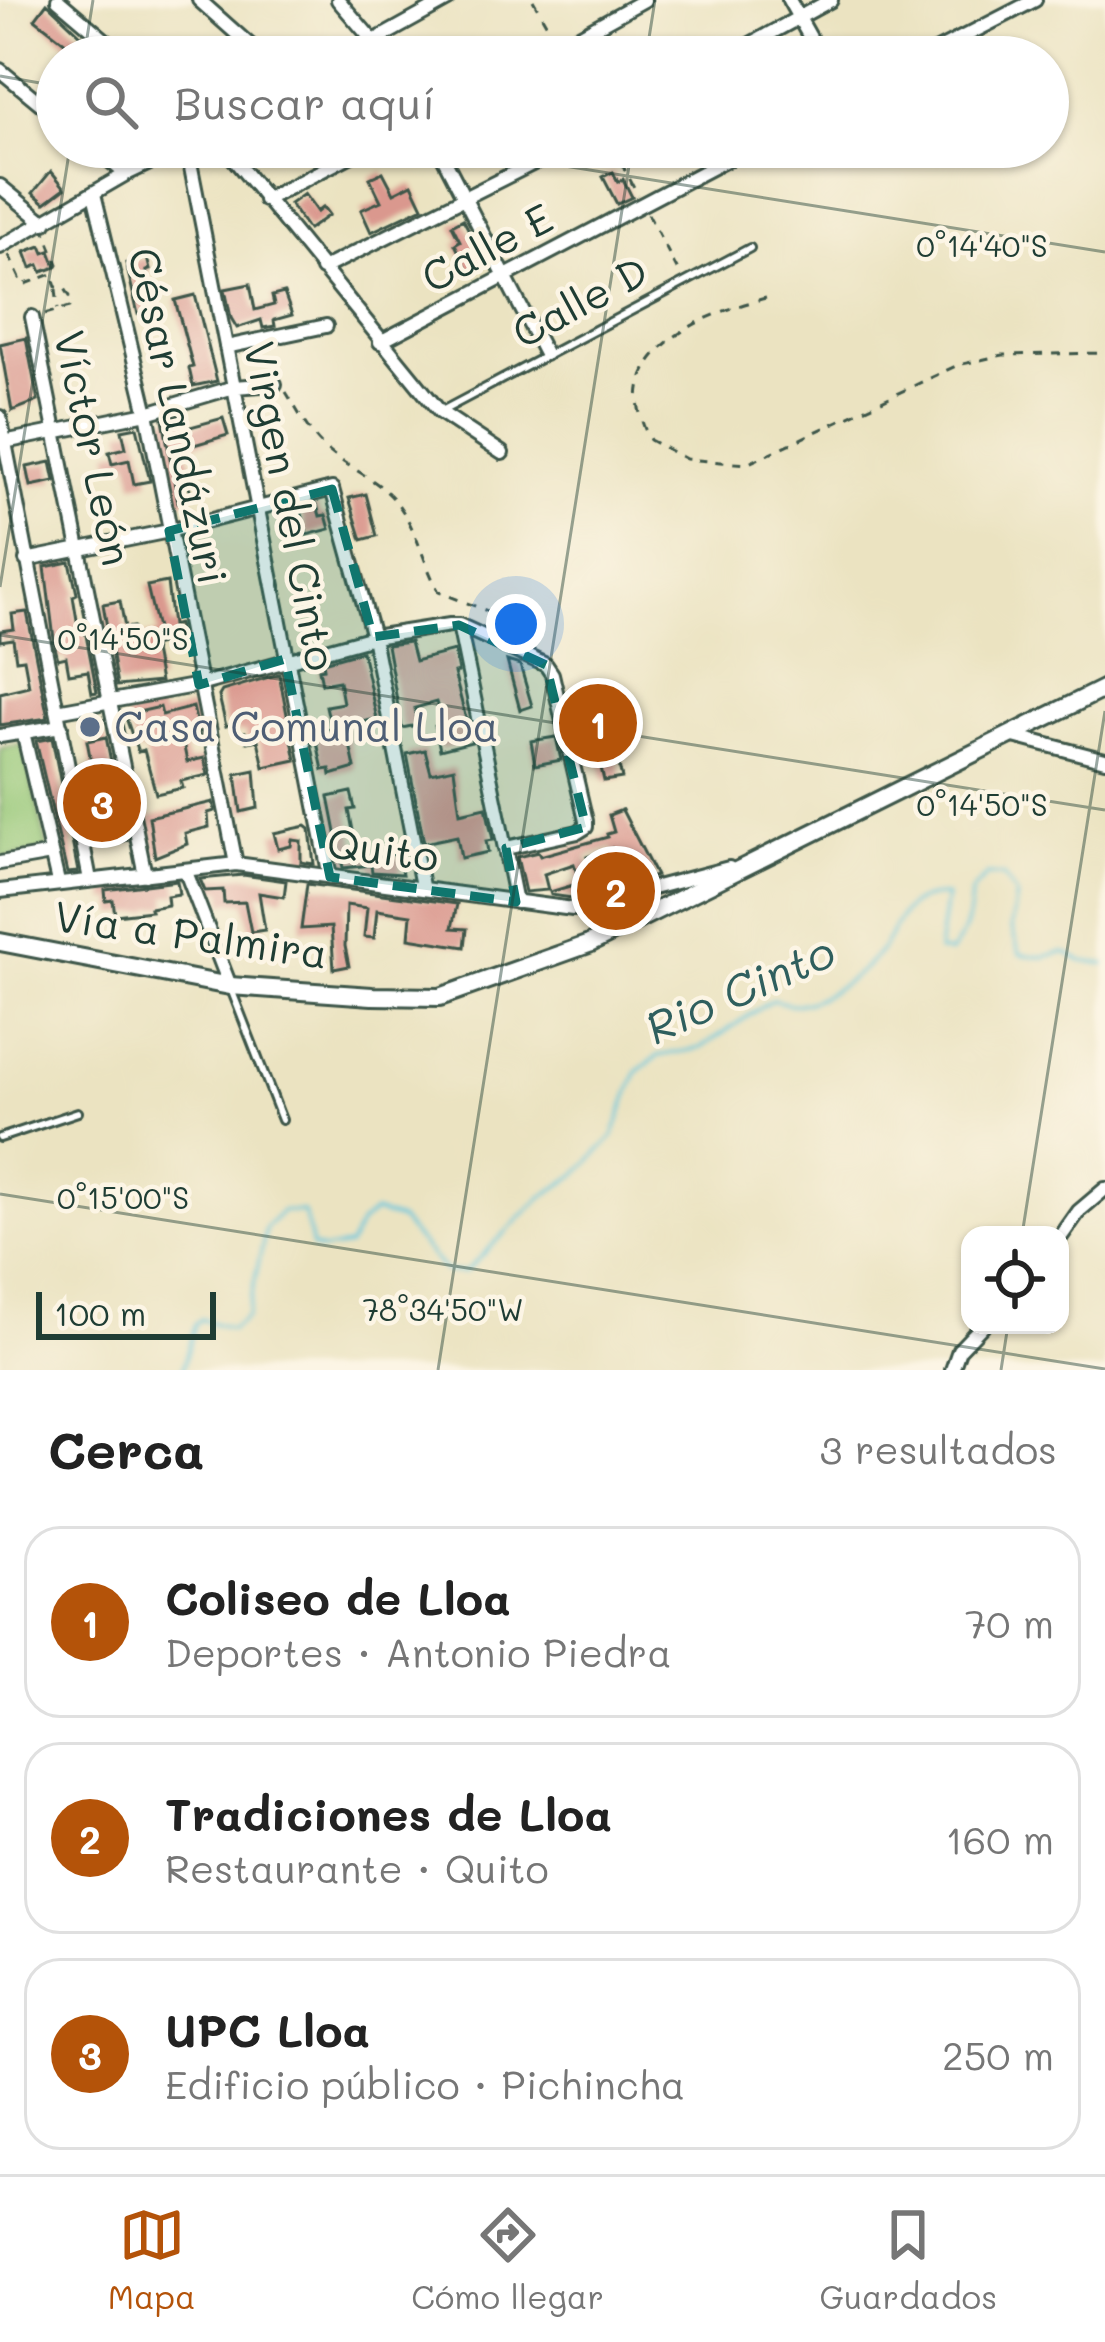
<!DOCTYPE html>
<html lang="es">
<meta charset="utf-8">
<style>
:root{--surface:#fff;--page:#f2f2f2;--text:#222;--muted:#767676;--line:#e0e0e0;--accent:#b45309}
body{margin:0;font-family:Mali,sans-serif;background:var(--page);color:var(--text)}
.controls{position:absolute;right:36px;bottom:36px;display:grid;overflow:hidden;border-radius:24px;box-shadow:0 3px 9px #0004}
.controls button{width:108px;height:108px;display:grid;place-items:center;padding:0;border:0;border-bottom:3px solid var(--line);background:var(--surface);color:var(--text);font:60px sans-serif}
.scale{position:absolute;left:36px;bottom:30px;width:180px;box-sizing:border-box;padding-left:12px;border:6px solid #1f3d34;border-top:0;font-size:33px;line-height:42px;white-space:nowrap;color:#1f3d34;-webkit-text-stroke:9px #fcf5e5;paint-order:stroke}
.you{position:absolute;left:516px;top:624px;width:42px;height:42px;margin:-30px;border:9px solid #fff;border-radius:50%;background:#1a73e8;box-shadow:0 0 0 18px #1a73e833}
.badge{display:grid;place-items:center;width:78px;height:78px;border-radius:50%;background:var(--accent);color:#fff;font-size:39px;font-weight:700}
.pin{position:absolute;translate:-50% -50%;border:6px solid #fff;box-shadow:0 3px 12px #0006}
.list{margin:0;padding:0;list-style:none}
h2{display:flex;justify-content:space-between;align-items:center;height:156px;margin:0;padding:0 48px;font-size:51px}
h2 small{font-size:39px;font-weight:400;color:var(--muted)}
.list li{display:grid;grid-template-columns:78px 1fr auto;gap:36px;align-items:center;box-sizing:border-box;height:192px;margin:0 24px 24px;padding:0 24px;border:3px solid var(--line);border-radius:36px}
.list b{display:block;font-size:45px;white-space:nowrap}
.list p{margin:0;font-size:39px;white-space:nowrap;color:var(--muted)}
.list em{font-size:39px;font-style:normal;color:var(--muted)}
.icon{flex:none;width:66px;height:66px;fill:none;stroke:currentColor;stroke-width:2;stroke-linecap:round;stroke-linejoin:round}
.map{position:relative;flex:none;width:1105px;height:1370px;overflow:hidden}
.search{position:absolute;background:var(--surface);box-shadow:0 3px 9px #0004;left:36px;right:36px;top:36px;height:132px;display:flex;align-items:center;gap:30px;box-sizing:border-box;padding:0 42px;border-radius:66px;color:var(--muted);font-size:45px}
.sheet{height:804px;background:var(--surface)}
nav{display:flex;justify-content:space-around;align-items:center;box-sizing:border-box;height:168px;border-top:3px solid var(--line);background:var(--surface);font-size:33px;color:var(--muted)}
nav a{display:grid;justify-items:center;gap:6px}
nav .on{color:var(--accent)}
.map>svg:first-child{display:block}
.green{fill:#97c878;stroke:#5b8256;stroke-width:3}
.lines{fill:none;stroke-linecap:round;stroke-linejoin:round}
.stream{stroke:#60c6dd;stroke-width:3}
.building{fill:#da988e;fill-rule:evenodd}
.lane-casing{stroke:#3e5649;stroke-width:12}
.street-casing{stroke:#3e5649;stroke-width:18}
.secondary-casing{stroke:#3e5649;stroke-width:22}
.path{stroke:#3e5649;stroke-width:3;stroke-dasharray:9 9;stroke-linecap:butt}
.lane{stroke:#fff;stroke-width:6}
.street{stroke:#fff;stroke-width:12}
.secondary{stroke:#fff;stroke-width:16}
.marked{fill:#0f766e;fill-opacity:0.2;stroke:#0f766e;stroke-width:9;stroke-dasharray:24 15;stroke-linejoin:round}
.ticks{fill:none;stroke:#1f3d34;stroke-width:3;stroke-opacity:0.45}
.service-dot{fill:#5c6f8a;stroke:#fcf5e5;stroke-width:4.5}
.labels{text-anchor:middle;stroke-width:9;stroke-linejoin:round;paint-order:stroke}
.street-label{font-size:42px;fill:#1f3d34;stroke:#fcf5e5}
.service-label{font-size:42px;fill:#4e5e75;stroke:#fcf5e5;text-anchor:start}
.water-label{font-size:45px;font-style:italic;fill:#2f5f5e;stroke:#fcf5e5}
.ticks-label{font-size:30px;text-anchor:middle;fill:#1f3d34;stroke:#fcf5e5;stroke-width:9;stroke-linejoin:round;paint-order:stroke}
</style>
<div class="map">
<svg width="1105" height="1370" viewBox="0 0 1105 1370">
<rect width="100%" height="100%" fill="#fcf5e5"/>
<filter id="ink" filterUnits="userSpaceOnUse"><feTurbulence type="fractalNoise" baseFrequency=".00833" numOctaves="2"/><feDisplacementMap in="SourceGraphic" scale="24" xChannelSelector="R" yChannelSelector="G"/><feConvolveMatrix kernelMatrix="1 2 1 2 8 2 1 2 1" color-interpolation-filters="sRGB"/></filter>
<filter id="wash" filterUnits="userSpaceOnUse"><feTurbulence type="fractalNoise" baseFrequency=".004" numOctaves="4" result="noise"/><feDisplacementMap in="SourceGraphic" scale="48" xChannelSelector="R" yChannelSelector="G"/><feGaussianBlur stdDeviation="2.7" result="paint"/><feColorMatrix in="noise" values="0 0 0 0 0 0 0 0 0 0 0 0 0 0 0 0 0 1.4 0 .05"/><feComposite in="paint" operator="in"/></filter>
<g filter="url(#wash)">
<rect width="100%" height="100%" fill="#ebe3c1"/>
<path class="green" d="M 23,744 L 49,852 L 0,859 L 0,748 Z"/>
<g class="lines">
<path class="stream" d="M 182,1370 L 195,1324 L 201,1319 L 231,1329 L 247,1317 L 266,1228 L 282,1211 L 304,1212 L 312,1247 L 322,1250 L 349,1246 L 361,1223 L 374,1212 L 400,1220 L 446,1272 L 465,1272 L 541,1198 L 576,1175 L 613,1137 L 637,1072 L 658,1056 L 701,1048 L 772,1000 C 781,1002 792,1006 800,1004 C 827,998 862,974 879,952 C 901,926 898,894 946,896 L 938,951 L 950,953 C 966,934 970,917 971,892 L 987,875 L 1003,876 L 1016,895 L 1011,927 L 1020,954 L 1043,957 L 1064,952 L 1082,961 L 1105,964"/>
</g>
<g id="blocks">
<path class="building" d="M 47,3 L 84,38 L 76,51 L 35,19 Z
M 51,171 L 65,188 L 45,203 L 33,193 Z
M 383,172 L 394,193 L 412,184 L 423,207 L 371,232 L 361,210 L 381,201 L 370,178 Z
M 613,172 L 618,182 L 623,179 L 632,197 L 617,204 L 603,177 Z
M 304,194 L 317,212 L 323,207 L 329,215 L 308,230 L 290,204 Z
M 463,219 L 486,263 L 468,271 L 455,244 L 460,241 L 452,225 Z
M 41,246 L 44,253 L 50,251 L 56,267 L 42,272 L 39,265 L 31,268 L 25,252 Z
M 147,258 L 150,270 L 146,271 L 157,308 L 138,314 L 126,263 Z
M 250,284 L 255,310 L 274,305 L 272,296 L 284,293 L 292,315 L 274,320 L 275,326 L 263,328 L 261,320 L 237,328 L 231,318 L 225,289 Z
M 195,295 L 217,381 L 193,386 L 189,368 L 193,367 L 175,300 Z
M 26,338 L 38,401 L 12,411 L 0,344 Z
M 184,414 L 187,428 L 223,418 L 228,435 L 187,447 L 194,474 L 187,477 L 192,499 L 178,502 L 163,419 Z
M 137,427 L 150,481 L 134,484 L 129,460 L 112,464 L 109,452 L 126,448 L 122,430 Z
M 51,462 L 55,481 L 31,486 L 27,467 Z
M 366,494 L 377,536 L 362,540 L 349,498 Z
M 317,505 L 320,516 L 326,515 L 330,529 L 307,535 L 301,509 Z
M 70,562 L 77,594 L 73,596 L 78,626 L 84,625 L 97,692 L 92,693 L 88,671 L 69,674 L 66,657 L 58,659 L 55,647 L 45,567 Z
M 167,582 L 172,626 L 178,624 L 181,639 L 153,646 L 160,682 L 117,686 L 103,604 L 120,601 L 125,628 L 133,627 L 135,638 L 158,633 L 147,586 Z
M 27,612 L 48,718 L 0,725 L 0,693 L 29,686 L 24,659 L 16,660 L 13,639 L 0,641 L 0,631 L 14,629 L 12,614 Z
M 410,642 L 415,661 L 454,651 L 458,672 L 454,673 L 472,742 L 440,750 L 435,726 L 443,724 L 436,702 L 415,708 L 417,725 L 402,728 L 387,645 Z
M 362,651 L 377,719 L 346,725 L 355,768 L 331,775 L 330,769 L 323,770 L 315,732 L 331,728 L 326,706 L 343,703 L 339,681 L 322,684 L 319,669 L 324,668 L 323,662 Z
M 507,661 L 520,665 L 532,706 L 520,710 Z
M 279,674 L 296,760 L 264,767 L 258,740 L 247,742 L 245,732 L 238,733 L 232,724 L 226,726 L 219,696 L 222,691 Z
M 603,701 L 622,778 L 604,781 L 599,759 L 585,761 L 574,707 Z
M 160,707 L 162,715 L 193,707 L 200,738 L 183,742 L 187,762 L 204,758 L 208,775 L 181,781 L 183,788 L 156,794 L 144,750 L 138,752 L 125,715 Z
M 106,737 L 127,840 L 120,842 L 112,811 L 93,814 L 88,788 L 96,787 L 87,741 Z
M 556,737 L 561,760 L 535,765 L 531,741 Z
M 52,738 L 78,872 L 67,873 L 36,741 Z
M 425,750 L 431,773 L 454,768 L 460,813 L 486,807 L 493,840 L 486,841 L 488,852 L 461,858 L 457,836 L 424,843 L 407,754 Z
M 255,770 L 258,808 L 241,812 L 236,774 Z
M 351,792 L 355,809 L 349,810 L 356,846 L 365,845 L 367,857 L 398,854 L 402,874 L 372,872 L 371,865 L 343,868 L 329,797 Z
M 213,802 L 215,811 L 208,813 L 209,827 L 185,833 L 187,844 L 155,857 L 149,817 Z
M 622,810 L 656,876 L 572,898 L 551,895 L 550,892 L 580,883 L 574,864 L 544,874 L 548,890 L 525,892 L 517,857 L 538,852 L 540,856 L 608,837 L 607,834 L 614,832 L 609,815 ZM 612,848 L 620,867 L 614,870 L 616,875 L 595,881 L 587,857 Z
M 306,826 L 310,829 L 314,864 L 301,862 L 301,841 L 292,840 L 291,846 L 278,849 L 274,833 Z
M 243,875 L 286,881 L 284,897 L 259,893 L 265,930 L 251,932 L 245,902 L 224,903 L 223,890 L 205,891 L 200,879 Z
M 177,881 L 179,894 L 167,896 L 168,905 L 150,908 L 151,911 L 115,915 L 113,900 L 106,901 L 105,890 Z
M 307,884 L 457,904 L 452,928 L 467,929 L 465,947 L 409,938 L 411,915 L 377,910 L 374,938 L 364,937 L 367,908 L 346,905 L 345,946 L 349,966 L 334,969 L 331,927 L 301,929 Z"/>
</g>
</g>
<g filter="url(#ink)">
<use href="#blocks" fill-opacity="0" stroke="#3e5649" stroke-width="3"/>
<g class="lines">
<g class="lane-casing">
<path id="lane" d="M 440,412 L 750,248
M 231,989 L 282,1120
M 0,1138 L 78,1112"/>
</g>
<g class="street-casing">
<path id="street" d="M 58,0 L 125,57
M 199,0 L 263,57
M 338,0 L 374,42
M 789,0 L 821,57
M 380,38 L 390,57
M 345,57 L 448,0
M 541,57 L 644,0
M 727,57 L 831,0
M 924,57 L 1035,0
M 0,70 L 57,117
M 93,147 L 126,174
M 187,147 L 330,877
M 224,147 L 440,412 L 502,453
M 438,147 L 545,354
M 0,186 L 45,223
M 94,194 L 147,413 L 236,864
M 265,200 L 367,147
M 0,247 L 126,174 L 183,147
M 322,269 L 566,147
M 32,317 L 145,875
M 380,342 L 751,147
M 226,347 L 326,326
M 0,417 L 90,880
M 4,442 L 147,413 L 234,387 L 275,384
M 26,560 L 169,531 L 332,489 L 373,637 L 422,886
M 459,625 L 516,902
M 57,711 L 199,685 L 373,637 L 450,625 L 459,625 L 546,665 L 552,674 L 586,821 L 586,827 L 578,832 L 506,848
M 23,732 L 58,882
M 1010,735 L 1105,760
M 0,736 L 61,726
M 0,863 L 51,854
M 186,872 L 230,986
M 0,891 L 236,864 L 573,909 L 729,868
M 1060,1238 L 1079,1211 L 1105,1189
M 952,1370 L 959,1350 L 983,1325"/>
</g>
<g class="secondary-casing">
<path id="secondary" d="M 0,942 L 230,986 L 372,996 L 440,997 L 589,944 L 1105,688"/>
</g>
<path class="path" d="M 533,0 L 552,34
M 613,147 L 638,195
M 648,214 L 680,275
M 9,255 L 23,285 L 52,274 L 58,264 L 45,232
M 56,289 L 58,309
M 766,298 C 699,315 605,355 650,440 L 686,459 L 747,464 L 958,365 L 1003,355 L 1105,353
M 45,314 L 70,307 L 71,298 L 64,287 L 56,287 L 52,275
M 286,392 C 298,411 308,432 324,447 C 345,467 373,476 393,498 C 417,526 422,561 439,592 L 495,614"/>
<use href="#lane" class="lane"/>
<use href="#street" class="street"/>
<use href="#secondary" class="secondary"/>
</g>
</g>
<path class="marked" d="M 332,489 L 373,637 L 459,625 L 546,665 L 586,827 L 506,848 L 516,902 L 330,877 L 285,659 L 199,685 L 169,531 Z"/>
<path class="ticks" d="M 84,57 L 93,0M 646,57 L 655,0M 0,76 L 57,86M 445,147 L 1105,252M 0,587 L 70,147M 0,635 L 1105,810M 0,1194 L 1105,1369M 1022,1235 L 1105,711M 438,1370 L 632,147M 1001,1370 L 1008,1325"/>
<circle class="service-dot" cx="90" cy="727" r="12"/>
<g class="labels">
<g class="street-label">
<text transform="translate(487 248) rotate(-28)" y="15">Calle E</text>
<text transform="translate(580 302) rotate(-28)" y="15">Calle D</text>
<text transform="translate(178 416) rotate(78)" y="15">César Landázuri</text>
<text transform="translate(93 448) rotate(78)" y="15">Víctor León</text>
<text transform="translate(290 506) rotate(79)" y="15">Virgen del Cinto</text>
<text transform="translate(383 850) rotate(7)" y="15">Quito</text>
<text transform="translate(191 935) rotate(8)" y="15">Vía a Palmira</text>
</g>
<g class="service-label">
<text x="114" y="742">Casa Comunal Lloa</text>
</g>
<g class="water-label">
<text transform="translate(740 990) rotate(-24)" y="16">Rio Cinto</text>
</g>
</g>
<g class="ticks-label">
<text x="982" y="257">0°14'40"S</text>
<text x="123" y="650">0°14'50"S</text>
<text x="982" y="816">0°14'50"S</text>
<text x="123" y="1209">0°15'00"S</text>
<text x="443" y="1321">78°34'50"W</text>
</g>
</svg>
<div class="controls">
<button><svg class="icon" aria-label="locate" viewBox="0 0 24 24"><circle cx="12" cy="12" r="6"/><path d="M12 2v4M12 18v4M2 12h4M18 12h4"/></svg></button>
</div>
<div class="scale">100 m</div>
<div class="you"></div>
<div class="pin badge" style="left:598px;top:723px">1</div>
<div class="pin badge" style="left:616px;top:891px">2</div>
<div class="pin badge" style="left:102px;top:803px">3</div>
<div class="search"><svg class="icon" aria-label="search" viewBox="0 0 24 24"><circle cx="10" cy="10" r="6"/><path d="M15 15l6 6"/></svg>Buscar aquí</div>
</div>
<section class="sheet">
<h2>Cerca<small>3 resultados</small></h2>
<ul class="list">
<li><span class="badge">1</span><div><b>Coliseo de Lloa</b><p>Deportes · Antonio Piedra</p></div><em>70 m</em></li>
<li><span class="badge">2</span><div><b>Tradiciones de Lloa</b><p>Restaurante · Quito</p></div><em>160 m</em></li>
<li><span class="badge">3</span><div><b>UPC Lloa</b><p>Edificio público · Pichincha</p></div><em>250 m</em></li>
</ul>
</section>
<nav>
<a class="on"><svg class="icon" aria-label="map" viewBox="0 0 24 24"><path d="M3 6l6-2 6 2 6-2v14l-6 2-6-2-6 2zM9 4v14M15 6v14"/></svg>Mapa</a>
<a><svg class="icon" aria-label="directions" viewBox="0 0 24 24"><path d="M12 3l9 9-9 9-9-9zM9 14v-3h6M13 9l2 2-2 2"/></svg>Cómo llegar</a>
<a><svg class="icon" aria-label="saved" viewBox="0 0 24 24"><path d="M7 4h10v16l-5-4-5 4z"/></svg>Guardados</a>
</nav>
